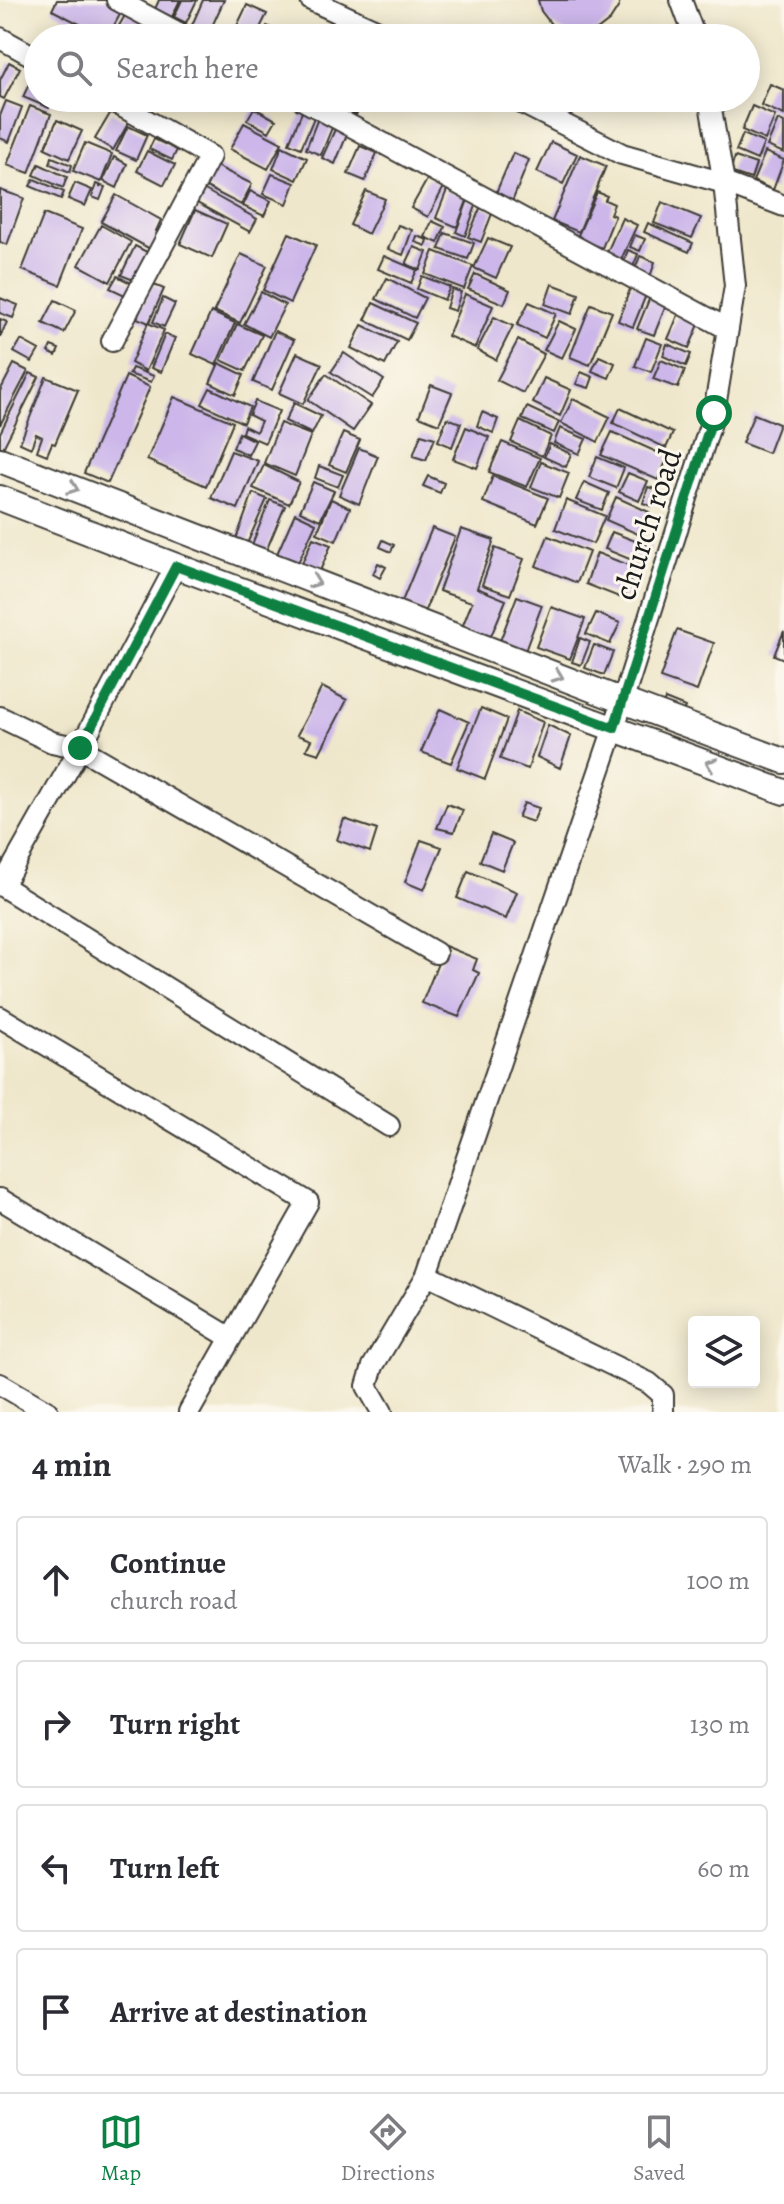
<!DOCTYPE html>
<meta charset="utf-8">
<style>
:root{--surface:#fff;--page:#f2f2f3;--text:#2b2b33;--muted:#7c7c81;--line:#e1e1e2;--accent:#0b8043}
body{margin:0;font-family:Alegreya,serif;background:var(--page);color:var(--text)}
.controls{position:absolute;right:24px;bottom:24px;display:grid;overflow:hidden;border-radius:8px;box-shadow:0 4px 20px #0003}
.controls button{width:72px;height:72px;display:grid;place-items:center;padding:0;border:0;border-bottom:2px solid var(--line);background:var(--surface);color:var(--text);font:40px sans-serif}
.stop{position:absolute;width:24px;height:24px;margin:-18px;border:6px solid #0b8043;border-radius:50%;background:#fff}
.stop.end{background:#0b8043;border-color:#fff;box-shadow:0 2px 8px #0008}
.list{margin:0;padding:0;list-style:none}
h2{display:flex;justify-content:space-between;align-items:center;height:104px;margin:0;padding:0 32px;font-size:34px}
h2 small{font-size:26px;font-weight:400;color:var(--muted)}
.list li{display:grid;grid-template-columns:52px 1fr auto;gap:24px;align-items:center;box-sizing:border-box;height:128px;margin:0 16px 16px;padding:0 16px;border:2px solid var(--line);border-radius:8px}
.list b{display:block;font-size:30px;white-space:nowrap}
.list p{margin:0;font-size:26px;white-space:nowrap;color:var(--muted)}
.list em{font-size:26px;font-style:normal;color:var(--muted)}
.icon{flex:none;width:44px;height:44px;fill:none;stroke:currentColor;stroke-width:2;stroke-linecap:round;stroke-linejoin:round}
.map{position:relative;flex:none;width:784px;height:1412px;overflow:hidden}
.search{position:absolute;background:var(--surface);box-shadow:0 4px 20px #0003;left:24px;right:24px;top:24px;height:88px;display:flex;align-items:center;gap:20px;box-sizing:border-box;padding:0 28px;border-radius:44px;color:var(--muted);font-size:30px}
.sheet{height:680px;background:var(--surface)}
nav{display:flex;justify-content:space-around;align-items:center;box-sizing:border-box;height:112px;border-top:2px solid var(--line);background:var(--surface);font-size:22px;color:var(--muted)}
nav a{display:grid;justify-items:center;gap:4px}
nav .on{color:var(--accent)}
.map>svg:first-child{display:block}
.building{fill:#ccb6ea}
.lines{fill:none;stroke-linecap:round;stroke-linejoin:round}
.minor-casing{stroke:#3c3a36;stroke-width:24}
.tertiary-casing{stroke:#3c3a36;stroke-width:28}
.minor{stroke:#fff;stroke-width:20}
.tertiary{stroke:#fff;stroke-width:24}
.oneway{stroke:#999}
.route{stroke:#0b8043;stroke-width:10}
.labels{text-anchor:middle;stroke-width:6;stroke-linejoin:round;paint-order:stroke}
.street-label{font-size:32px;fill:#1c1c1c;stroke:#fbf7ec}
</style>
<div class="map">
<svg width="784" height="1412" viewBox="0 0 784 1412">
<rect width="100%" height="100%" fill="#fbf7ec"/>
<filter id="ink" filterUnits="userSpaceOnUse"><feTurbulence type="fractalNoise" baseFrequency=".0125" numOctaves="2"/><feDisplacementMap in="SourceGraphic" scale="16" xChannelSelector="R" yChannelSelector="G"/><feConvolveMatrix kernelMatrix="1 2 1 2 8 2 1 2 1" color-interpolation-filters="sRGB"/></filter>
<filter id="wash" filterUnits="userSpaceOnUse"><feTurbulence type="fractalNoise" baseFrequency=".006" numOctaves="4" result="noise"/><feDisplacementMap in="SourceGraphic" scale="32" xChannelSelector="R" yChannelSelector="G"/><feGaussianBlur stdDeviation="1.8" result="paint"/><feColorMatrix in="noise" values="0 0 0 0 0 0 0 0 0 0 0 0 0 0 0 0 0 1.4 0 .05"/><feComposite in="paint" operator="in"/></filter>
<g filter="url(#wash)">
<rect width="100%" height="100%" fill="#efe7cb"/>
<g id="blocks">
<path class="building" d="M 57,0 L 123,0 L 127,2 L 107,38 L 52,10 Z
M 159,0 L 180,0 L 172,17 L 155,9 Z
M 182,0 L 197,0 L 186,23 L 174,17 Z
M 203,0 L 224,0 L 209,33 L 192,25 Z
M 538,0 L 619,0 L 619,6 L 610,20 L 597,30 L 581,35 L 565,32 L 551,24 L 541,11 Z
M 247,5 L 267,14 L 255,38 L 247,38 L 234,32 Z
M 337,9 L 370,25 L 364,38 L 324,38 Z
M 128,10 L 152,23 L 143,38 L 112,38 Z
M 267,26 L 292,38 L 262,38 Z
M 9,62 L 20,68 L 4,99 L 0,97 L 0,80 Z
M 33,75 L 38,77 L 38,98 L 53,98 L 49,108 L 23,97 Z
M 770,84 L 784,90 L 784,115 L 761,105 Z
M 346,98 L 364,98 L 356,115 L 341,107 Z
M 6,101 L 22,107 L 9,142 L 0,138 L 0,116 Z
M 30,106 L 51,114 L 29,173 L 7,165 Z
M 752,106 L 775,116 L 765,140 L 742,130 Z
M 304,107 L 316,113 L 301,148 L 289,143 Z
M 254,108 L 276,120 L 269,132 L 247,120 Z
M 111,112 L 129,122 L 113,150 L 95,139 Z
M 318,118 L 333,125 L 321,155 L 306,149 Z
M 57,120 L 82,131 L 69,159 L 45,148 Z
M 778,120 L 784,123 L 784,153 L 767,146 Z
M 244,123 L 282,143 L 268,169 L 230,149 Z
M 337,125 L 349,130 L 335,164 L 322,158 Z
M 128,126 L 147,135 L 136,160 L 116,151 Z
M 743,134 L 764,143 L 757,160 L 736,151 Z
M 154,139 L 177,150 L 172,160 L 149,149 Z
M 551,142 L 577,154 L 563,184 L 537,172 Z
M 85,143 L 112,154 L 101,182 L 73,171 Z
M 282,146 L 307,158 L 297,180 L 273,169 Z
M 360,146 L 377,153 L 365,181 L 348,174 Z
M 147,151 L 175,165 L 164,185 L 137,171 Z
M 765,152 L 784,160 L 773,190 L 753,181 Z
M 513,153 L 529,160 L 512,202 L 495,195 Z
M 580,155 L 606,166 L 579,232 L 552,221 Z
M 52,157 L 72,165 L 70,172 L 50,164 Z
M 114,157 L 127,164 L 117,188 L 103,181 Z
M 735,157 L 756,164 L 751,179 L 730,172 Z
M 39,164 L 67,177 L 63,188 L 34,175 Z
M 216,166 L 252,184 L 241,205 L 206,187 Z
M 272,174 L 295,183 L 287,204 L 263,194 Z
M 428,178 L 444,187 L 428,217 L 411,208 Z
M 34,179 L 64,192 L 61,199 L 30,186 Z
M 75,183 L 92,190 L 85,206 L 68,199 Z
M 96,184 L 100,185 L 100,188 L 101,186 L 105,187 L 100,200 L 92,197 Z
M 203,189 L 257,219 L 250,232 L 195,202 Z
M 0,190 L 24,198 L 7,245 L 0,242 Z
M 447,190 L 468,198 L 457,227 L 436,218 Z
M 250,191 L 271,201 L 264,216 L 243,206 Z
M 366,191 L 385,199 L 368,234 L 350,225 Z
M 597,192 L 607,196 L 605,200 L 614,204 L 610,214 L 615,216 L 602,248 L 590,243 L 588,248 L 575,242 Z
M 116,195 L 161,220 L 156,231 L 160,233 L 152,250 L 101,222 Z
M 468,200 L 477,203 L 465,236 L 456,232 Z
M 662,202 L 701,218 L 692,238 L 654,223 Z
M 481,206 L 493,211 L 481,242 L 468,237 Z
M 195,210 L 227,224 L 212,258 L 180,244 Z
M 44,214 L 82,229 L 60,285 L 22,270 Z
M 622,218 L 637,225 L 619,264 L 605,257 Z
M 432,221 L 445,227 L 438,243 L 425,237 Z
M 648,223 L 693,243 L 689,252 L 644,232 Z
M 101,225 L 131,242 L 110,282 L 79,265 Z
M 398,225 L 412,230 L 403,255 L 388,249 Z
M 289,233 L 316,245 L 290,303 L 263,290 Z
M 445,233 L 474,243 L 468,259 L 439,249 Z
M 635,235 L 645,239 L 640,251 L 630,247 Z
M 417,236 L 428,240 L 426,246 L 415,242 Z
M 488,238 L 510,247 L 496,278 L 474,268 Z
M 135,246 L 149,253 L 136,281 L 121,275 Z
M 414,247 L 427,252 L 420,270 L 406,264 Z
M 628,250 L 638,254 L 633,267 L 623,263 Z
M 434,251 L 473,266 L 464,289 L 425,274 Z
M 241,254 L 267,266 L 240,323 L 214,311 Z
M 384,256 L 417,270 L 411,283 L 378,269 Z
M 640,256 L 655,262 L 650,277 L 634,272 Z
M 475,274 L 510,290 L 504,304 L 468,289 Z
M 117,276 L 135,285 L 129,297 L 110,288 Z
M 422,276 L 450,287 L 444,300 L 417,289 Z
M 387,278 L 425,298 L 415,318 L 376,299 Z
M 152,284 L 164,289 L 149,323 L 137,318 Z
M 552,284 L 579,294 L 572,314 L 545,304 Z
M 632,284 L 648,290 L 633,327 L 618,321 Z
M 452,289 L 461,292 L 455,311 L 446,308 Z
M 261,292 L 285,305 L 269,337 L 244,324 Z
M 652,292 L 669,298 L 654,335 L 637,329 Z
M 465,294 L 493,306 L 475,348 L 448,336 Z
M 0,298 L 18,305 L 13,318 L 0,313 Z
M 163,298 L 175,304 L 164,327 L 153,322 Z
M 55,300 L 76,310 L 64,333 L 43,323 Z
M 529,302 L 556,314 L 545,338 L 517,325 Z
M 373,303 L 416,323 L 407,340 L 365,320 Z
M 591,304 L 612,312 L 590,365 L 570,357 Z
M 211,312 L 235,323 L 216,365 L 192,354 Z
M 679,313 L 700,322 L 689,348 L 668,339 Z
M 494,317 L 513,326 L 496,360 L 477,350 Z
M 0,319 L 7,322 L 0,337 Z
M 559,321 L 576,329 L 562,358 L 544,350 Z
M 148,323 L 164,330 L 146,371 L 131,363 Z
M 237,324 L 262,335 L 245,371 L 221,360 Z
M 362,325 L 397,342 L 385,365 L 351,348 Z
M 275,331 L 294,340 L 272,390 L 253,382 Z
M 165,334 L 175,338 L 161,372 L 151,368 Z
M 646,338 L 662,344 L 651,372 L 635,366 Z
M 21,340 L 39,350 L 32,362 L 14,352 Z
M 518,340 L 544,354 L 523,393 L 497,380 Z
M 667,344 L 691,354 L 686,366 L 663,356 Z
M 51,346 L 59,349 L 56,356 L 48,352 Z
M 297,353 L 322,364 L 303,404 L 279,393 Z
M 344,353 L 384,380 L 372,398 L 331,372 Z
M 599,356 L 615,363 L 609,378 L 592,371 Z
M 661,360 L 685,370 L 678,388 L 653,379 Z
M 219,363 L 244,375 L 235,395 L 210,383 Z
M 14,364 L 28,371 L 0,425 L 0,391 Z
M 132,368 L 154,376 L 151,382 L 129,374 Z
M 581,372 L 593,377 L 589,388 L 576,384 Z
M 30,373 L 39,377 L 3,448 L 0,446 L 0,433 Z
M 326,374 L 371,405 L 353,431 L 308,400 Z
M 126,376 L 150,387 L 108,483 L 84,473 Z
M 46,377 L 78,390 L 55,444 L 52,443 L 47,455 L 37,451 L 42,437 L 36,434 L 31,448 L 20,443 Z
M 544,378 L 571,390 L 560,416 L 533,403 Z
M 431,385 L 452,393 L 439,424 L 419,416 Z
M 210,388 L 250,407 L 243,423 L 202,404 Z
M 174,397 L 233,422 L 206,486 L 147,460 Z
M 573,399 L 610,417 L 598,442 L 561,423 Z
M 255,401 L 279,411 L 265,443 L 242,433 L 244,426 L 256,432 L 261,421 L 249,415 Z
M 294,403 L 321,416 L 312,434 L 285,421 Z
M 527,407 L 559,422 L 554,433 L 522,419 Z
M 620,408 L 673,433 L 666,448 L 613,423 Z
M 482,412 L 498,419 L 493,433 L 477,426 Z
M 754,414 L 779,424 L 768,453 L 742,443 Z
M 447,418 L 461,423 L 452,447 L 438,441 Z
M 520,421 L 551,436 L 542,456 L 511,442 Z
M 280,423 L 311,435 L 295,476 L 264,463 Z
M 466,427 L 489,437 L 477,468 L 453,459 Z
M 560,428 L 586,439 L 579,454 L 554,443 Z
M 612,432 L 668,457 L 658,480 L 601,455 Z
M 239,433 L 255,441 L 248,455 L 233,448 Z
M 343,433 L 360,440 L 346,472 L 329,465 Z
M 421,434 L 435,438 L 426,460 L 413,456 Z
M 502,442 L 540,458 L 527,487 L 489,472 Z
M 550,444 L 571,454 L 566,467 L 544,457 Z
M 359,448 L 378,456 L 359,504 L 339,495 Z
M 231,451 L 258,461 L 238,509 L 211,498 Z
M 597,457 L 624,468 L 616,488 L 589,477 Z
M 541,462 L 569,473 L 559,498 L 531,487 Z
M 264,465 L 299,482 L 289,504 L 253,488 Z
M 319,466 L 343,475 L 338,487 L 315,478 Z
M 628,473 L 648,481 L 639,501 L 619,492 Z
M 428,476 L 444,483 L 440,493 L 423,486 Z
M 493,476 L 548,498 L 537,524 L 483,502 Z
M 313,482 L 334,491 L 320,520 L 300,511 Z
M 584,482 L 609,493 L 602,510 L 576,500 Z
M 648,487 L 658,490 L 652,506 L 643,503 Z
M 253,493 L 267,499 L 246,546 L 235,542 Z
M 616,497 L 649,512 L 640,535 L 606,520 Z
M 331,499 L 350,508 L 336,541 L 317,533 Z
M 270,500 L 285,506 L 266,551 L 251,547 Z
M 566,500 L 605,516 L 593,544 L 555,529 Z
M 295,513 L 316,523 L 297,565 L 276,556 Z
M 432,528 L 455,537 L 424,613 L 401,604 Z
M 461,529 L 494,540 L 477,588 L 506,600 L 489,641 L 461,630 L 472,602 L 439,591 Z
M 612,532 L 651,547 L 644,565 L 605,549 Z
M 548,536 L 589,552 L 577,583 L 536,566 Z
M 313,538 L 331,545 L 320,571 L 302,563 Z
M 383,540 L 394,545 L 391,552 L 380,547 Z
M 495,548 L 524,559 L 510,595 L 482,585 Z
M 597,553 L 636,568 L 624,599 L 586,584 Z
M 378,563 L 386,567 L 380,578 L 373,574 Z
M 517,596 L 542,605 L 525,651 L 500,641 Z
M 551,607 L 585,619 L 570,659 L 536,647 Z
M 596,613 L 620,623 L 610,644 L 586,634 Z
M 677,630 L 714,643 L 697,691 L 660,678 Z
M 784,631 L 784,659 L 774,655 Z
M 580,638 L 590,642 L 581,665 L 572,662 Z
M 594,645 L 613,652 L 604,675 L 585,668 Z
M 322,687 L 347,700 L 319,754 L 306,750 L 311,740 L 297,735 Z
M 665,699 L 685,707 L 681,716 L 661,709 Z
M 481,708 L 507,719 L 485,779 L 457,768 Z
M 440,709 L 469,722 L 451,763 L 421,752 Z
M 517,711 L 543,722 L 528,769 L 500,759 Z
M 548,725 L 571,736 L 560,768 L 537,757 Z
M 524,803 L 539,808 L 533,822 L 518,817 Z
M 447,804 L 463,810 L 454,832 L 437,828 Z
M 344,819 L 377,830 L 370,852 L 337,840 Z
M 491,834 L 513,843 L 502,870 L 480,861 Z
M 421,840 L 442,847 L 424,890 L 405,882 Z
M 468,871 L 517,892 L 506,919 L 457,898 Z
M 445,946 L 477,959 L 473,970 L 479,973 L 459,1017 L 422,1003 Z"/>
</g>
</g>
<g filter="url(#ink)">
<use href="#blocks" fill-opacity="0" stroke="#3c3a36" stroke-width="2"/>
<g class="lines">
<g class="minor-casing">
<path id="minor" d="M 117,0 L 188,38
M 311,0 L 393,38
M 681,0 L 695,38
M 0,38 L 38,59
M 107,98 L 210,156 L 112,341
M 299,98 L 728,329
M 512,98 L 622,154 L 724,183 L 784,206
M 176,566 L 80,748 L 2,886 L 389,1126
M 0,717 L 52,742 L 80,748 L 436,953
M 0,1017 L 308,1202 L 189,1412
M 0,1199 L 231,1338
M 427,1275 L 649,1383 L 663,1395 L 663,1412
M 0,1384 L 48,1412
M 382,1412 L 367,1386 L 373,1366 L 427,1275 L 614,728 L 714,413 L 735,286 L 724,183 L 709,98"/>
</g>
<g class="tertiary-casing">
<path id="tertiary" d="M 0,460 L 623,701 L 784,761
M 0,498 L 176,566 L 784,792"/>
</g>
<use href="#minor" class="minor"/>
<use href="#tertiary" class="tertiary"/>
</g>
<defs><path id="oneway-chevron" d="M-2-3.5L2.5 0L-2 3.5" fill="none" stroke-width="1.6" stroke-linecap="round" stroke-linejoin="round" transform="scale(2)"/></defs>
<g class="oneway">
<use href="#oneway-chevron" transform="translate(73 488) rotate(21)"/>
<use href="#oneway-chevron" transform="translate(315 582) rotate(21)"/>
<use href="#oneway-chevron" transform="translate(558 676) rotate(21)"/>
<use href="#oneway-chevron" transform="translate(711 764) rotate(-159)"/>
</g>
</g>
<g class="lines" filter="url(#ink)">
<path class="route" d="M 80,748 L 176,566 L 614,728 L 714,413"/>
</g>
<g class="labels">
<g class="street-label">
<text transform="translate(647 524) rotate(-72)" y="11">church road</text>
</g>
</g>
</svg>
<div class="controls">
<button><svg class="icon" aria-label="layers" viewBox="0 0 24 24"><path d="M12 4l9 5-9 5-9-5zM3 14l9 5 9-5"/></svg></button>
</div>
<div class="stop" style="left:714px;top:413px"></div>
<div class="stop end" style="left:80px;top:748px"></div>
<div class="search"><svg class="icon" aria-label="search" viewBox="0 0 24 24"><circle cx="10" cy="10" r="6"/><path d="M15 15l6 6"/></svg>Search here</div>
</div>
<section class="sheet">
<h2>4 min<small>Walk · 290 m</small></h2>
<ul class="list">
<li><svg class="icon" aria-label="ahead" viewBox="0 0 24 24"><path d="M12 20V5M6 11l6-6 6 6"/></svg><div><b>Continue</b><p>church road</p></div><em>100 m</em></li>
<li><svg class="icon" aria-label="right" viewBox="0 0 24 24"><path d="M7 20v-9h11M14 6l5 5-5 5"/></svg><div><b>Turn right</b></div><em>130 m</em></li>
<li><svg class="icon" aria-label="left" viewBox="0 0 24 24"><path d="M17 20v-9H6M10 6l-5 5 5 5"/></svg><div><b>Turn left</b></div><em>60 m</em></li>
<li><svg class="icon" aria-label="arrive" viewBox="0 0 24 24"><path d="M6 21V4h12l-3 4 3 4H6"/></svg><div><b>Arrive at destination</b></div></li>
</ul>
</section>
<nav>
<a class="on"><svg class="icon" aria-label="map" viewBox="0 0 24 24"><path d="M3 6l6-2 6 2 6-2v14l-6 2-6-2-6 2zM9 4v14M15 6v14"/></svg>Map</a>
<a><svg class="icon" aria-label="directions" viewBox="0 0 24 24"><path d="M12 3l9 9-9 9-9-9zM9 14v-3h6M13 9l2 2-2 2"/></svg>Directions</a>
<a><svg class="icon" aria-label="saved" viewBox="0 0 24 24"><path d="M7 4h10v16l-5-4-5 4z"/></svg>Saved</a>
</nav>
